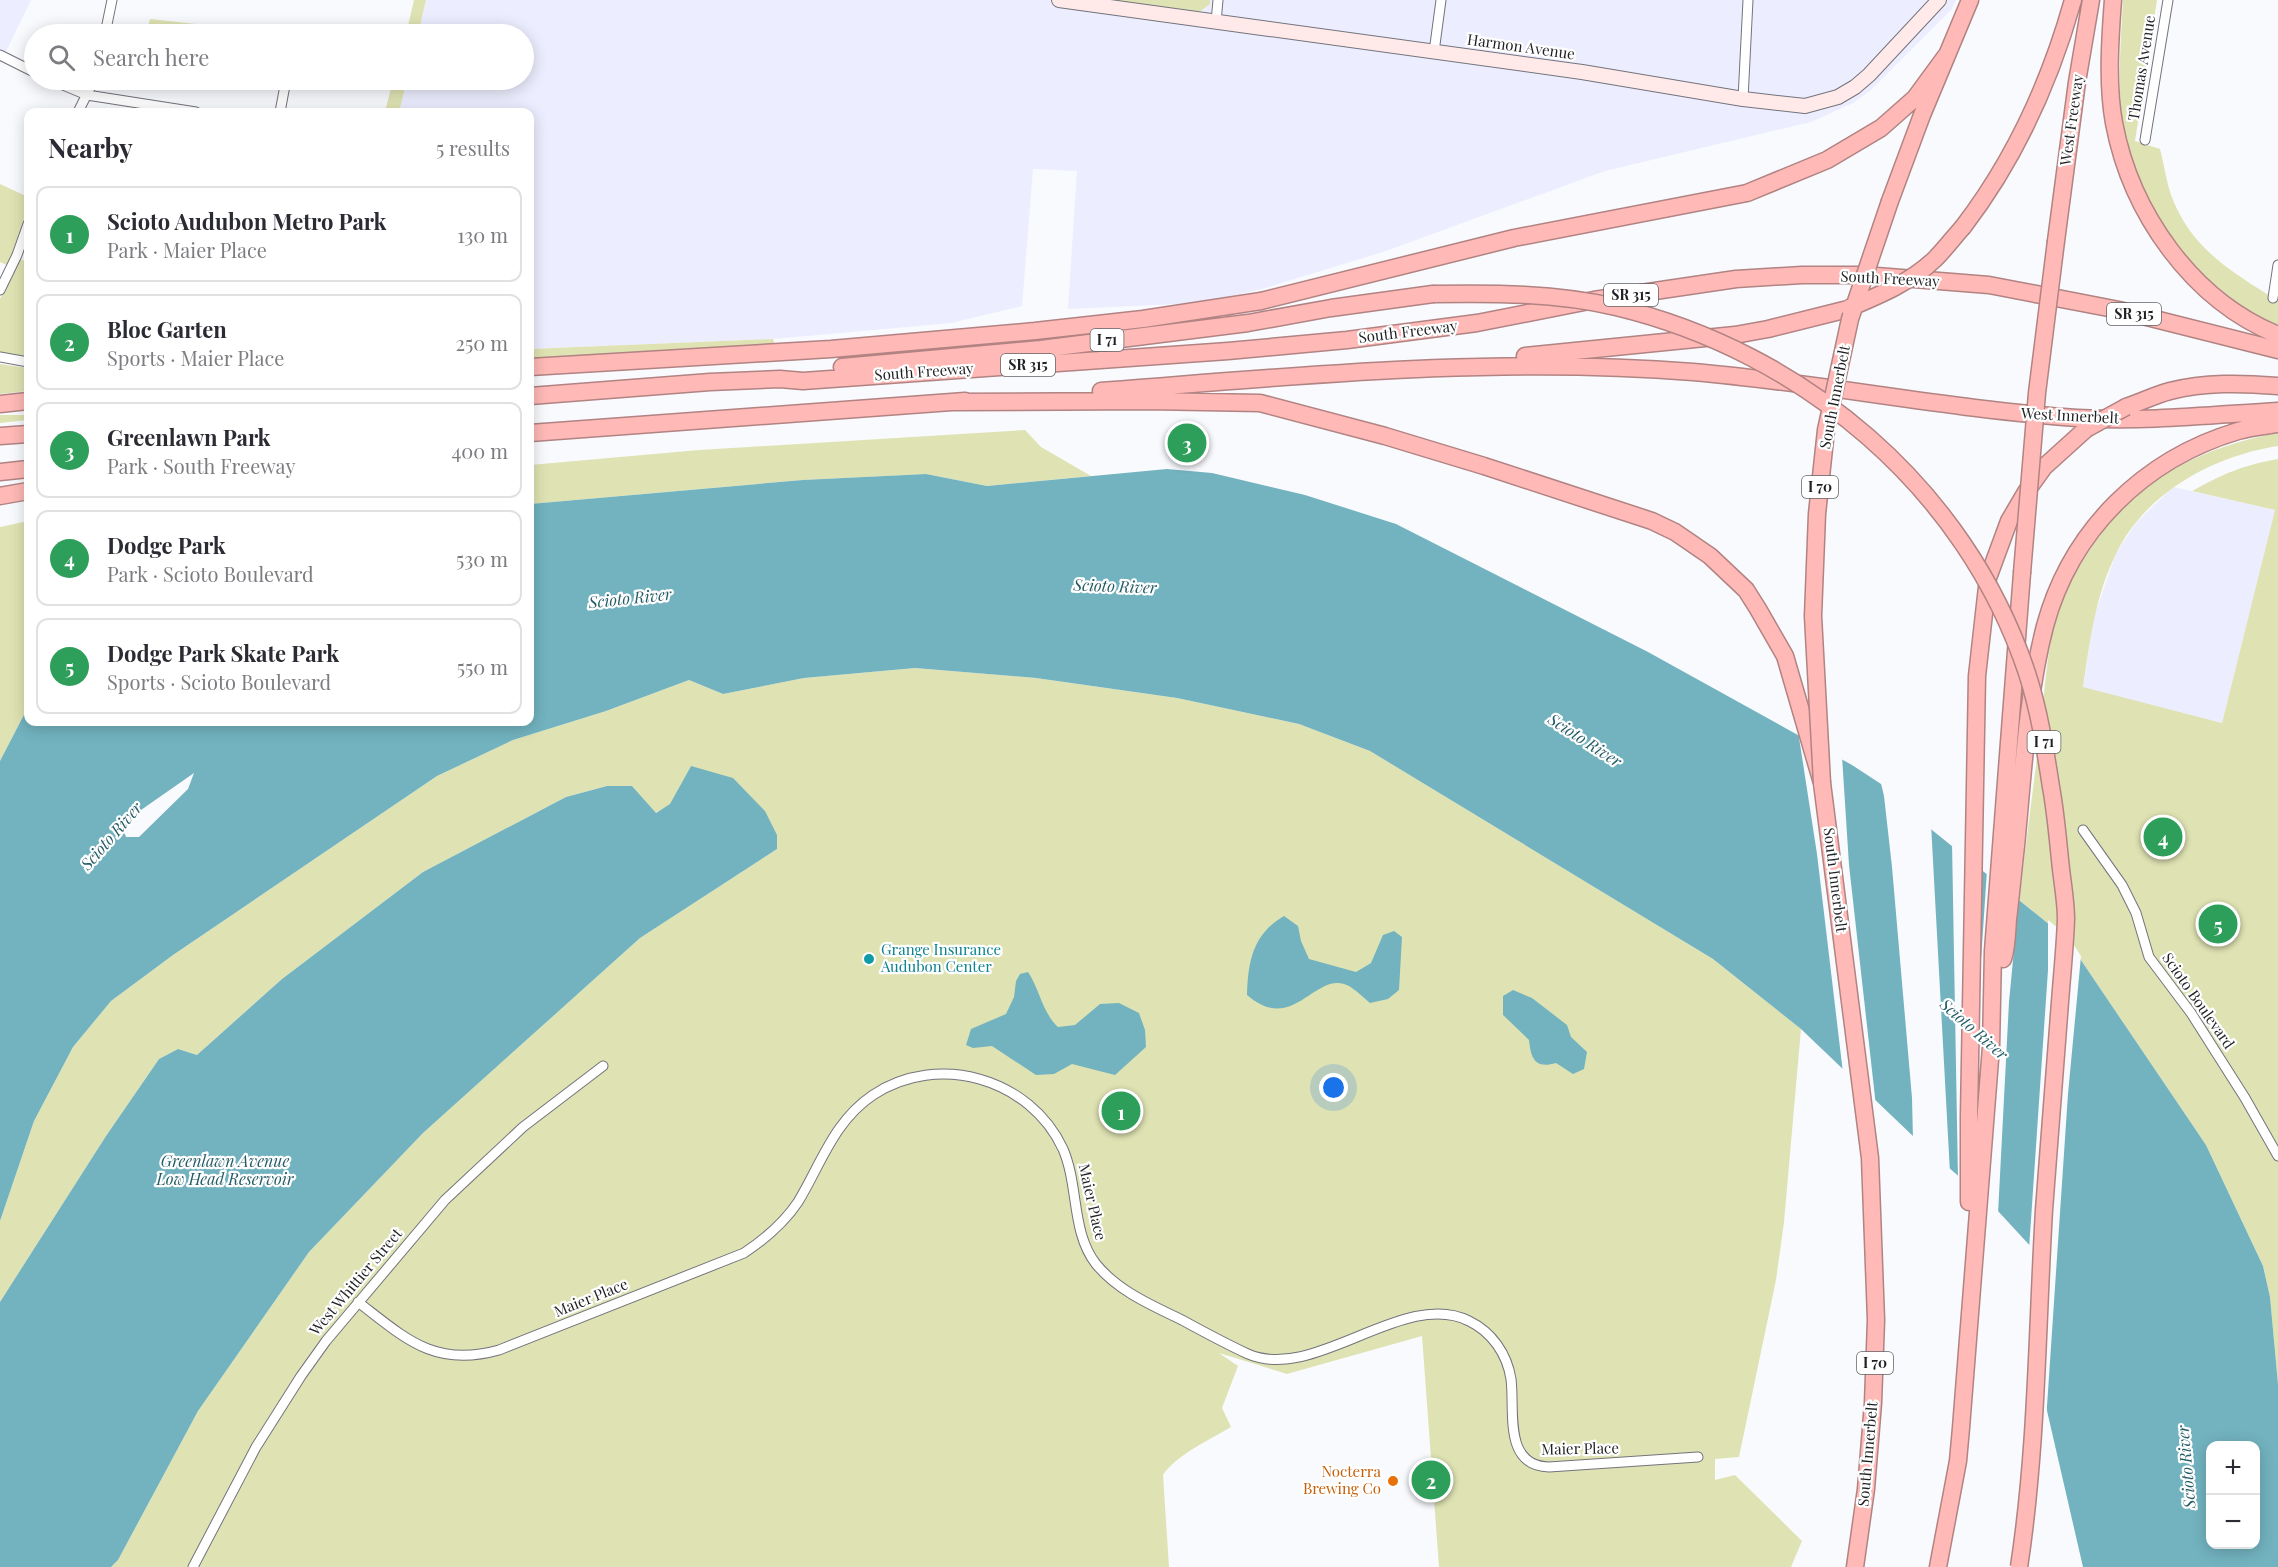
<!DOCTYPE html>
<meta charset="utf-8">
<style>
:root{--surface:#fff;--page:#f2f2f3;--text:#2b2b33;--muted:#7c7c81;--line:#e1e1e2;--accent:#b45309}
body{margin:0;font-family:"Playfair Display",serif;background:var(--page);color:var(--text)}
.controls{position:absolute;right:18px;bottom:18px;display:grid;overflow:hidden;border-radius:12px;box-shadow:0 3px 15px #0003}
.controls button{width:54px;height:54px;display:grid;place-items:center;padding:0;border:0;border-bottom:2px solid var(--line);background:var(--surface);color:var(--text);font:30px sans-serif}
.you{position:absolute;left:1334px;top:1088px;width:21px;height:21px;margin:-15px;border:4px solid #fff;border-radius:50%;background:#1a73e8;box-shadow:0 0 0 9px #1a73e833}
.badge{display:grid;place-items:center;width:39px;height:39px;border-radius:50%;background:var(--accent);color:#fff;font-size:20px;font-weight:700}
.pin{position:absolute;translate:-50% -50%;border:3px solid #fff;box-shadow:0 2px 6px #0006}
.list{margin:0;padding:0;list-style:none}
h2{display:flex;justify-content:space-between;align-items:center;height:78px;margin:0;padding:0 24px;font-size:26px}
h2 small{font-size:20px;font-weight:400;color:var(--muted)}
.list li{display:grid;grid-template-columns:39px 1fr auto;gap:18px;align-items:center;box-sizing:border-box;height:96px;margin:0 12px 12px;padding:0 12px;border:2px solid var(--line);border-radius:12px}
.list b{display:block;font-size:22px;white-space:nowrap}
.list p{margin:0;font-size:20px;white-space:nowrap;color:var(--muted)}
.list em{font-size:20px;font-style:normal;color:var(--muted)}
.icon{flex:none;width:33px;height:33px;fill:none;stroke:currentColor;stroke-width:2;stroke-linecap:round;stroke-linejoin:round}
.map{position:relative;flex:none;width:2278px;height:1567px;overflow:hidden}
.search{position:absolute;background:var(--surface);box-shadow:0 3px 15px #0003;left:24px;top:24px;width:510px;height:66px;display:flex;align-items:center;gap:15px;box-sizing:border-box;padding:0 21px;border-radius:33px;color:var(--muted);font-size:22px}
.panel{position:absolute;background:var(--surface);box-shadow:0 3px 15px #0003;left:24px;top:108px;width:510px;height:618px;border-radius:12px}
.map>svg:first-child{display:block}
.built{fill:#ecedfe}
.green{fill:#dfe3b3}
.water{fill:#72b3bf;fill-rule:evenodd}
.pier{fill:#f9fafe}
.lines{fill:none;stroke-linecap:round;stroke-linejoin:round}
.minor-casing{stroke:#73737c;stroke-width:11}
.secondary-casing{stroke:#73737c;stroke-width:16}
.motorway-casing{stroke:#b18383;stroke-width:19}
.minor{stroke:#fff;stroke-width:9}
.secondary{stroke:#ffeae9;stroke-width:14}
.motorway{stroke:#ffb9b6;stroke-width:16}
.motorway-bridge-casing{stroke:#b18383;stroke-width:19;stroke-linecap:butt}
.motorway-bridge{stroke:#ffb9b6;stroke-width:16}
.culture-dot{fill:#0f9aa8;stroke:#fff;stroke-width:2}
.food-dot{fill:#e8710a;stroke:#fff;stroke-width:2}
.labels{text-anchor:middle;stroke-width:4.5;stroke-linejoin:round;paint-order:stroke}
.shield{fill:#fff;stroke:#626365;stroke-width:1.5}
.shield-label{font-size:14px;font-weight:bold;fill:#1f2023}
.street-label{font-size:15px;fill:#1f2023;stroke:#fff}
.culture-label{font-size:15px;fill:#0d838f;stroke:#fff;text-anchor:start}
.food-label{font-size:15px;fill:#c56008;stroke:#fff;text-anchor:end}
.water-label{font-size:16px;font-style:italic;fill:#255c66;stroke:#fff}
</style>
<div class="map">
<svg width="2278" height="1567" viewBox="0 0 2278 1567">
<rect width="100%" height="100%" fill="#f9fafe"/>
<path class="built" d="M 0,0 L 31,0 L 0,64 Z
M 426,0 L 1095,0 L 1210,4 L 1210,0 L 1956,0 L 1951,10 L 1871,90 L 1853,103 L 1811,122 L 1605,171 L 1386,251 L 1262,289 L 1199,303 L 1068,309 L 1077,171 L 1033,169 L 1022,306 L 951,323 L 773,339 L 530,349 L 530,112 L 399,112 L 407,80 L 524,80 L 524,34 L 418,34 Z
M 2173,487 L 2275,510 L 2222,723 L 2083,688 L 2094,617 L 2116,553 L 2136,523 Z"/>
<path class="green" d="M 414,0 L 426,0 L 418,34 L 406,34 Z
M 1095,0 L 1210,0 L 1210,4 L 1195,15 Z
M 2123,0 L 2157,0 L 2135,141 L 2160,149 C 2164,164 2166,180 2171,195 C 2191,249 2232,272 2278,301 L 2278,327 C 2197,288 2129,201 2121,110 C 2118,73 2121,37 2123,0 Z
M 150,19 L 289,34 L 199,34 L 148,27 Z
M 393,80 L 407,80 L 399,112 L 385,112 Z
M 0,184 L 28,197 L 28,215 L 9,266 L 0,262 Z
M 19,259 L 28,262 L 28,357 L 0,353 L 0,299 Z
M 773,339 L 779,359 L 530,369 L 530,349 Z
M 0,364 L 28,368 L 28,391 L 0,394 Z
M 0,415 L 28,415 L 28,420 L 0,423 Z
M 1025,430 L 1041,447 L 1091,476 L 987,486 L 926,474 L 803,480 L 530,504 L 530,465 L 699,450 Z
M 2278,433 L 2278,446 C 2213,456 2145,493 2116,554 C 2095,596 2090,642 2083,687 L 2222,723 L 2275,510 L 2192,491 C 2223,474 2243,465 2278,459 L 2278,1384 L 2270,1297 L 2263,1266 L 2206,1145 L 2066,938 L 2019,900 C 2026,844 2033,789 2040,733 C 2045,691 2046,649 2059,608 C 2065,590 2076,572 2086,556 C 2131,484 2195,448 2278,433 Z
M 28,521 L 28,707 L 0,761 L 0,527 Z
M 915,668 L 1036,678 L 1177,698 L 1299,724 L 1370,751 L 1713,959 L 1801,1029 L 1784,1222 L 1776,1280 L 1739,1457 L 1715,1459 L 1715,1480 L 1735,1475 L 1802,1541 L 1791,1567 L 1439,1567 L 1422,1336 L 1287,1374 L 1219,1353 L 1238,1366 L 1222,1408 L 1231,1427 C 1211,1439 1176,1455 1163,1475 L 1169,1567 L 111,1567 L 118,1560 L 198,1411 L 309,1252 L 423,1133 L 640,938 L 777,849 L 691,766 L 670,805 L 655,813 L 632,786 L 607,786 L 566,797 L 423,872 L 282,979 L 197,1055 L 178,1049 L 159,1059 L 106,1136 L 0,1302 L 0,1221 L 34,1121 L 73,1047 L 111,1001 L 173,955 L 437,776 L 513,740 L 606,711 L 689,680 L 723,694 L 804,678 Z"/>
<path class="water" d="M 1167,469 L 1212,473 L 1305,495 L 1396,524 L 1648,652 L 1852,765 L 1881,784 L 1932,830 L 2066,938 L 2206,1145 L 2263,1266 L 2270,1297 L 2278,1384 L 2278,1567 L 2083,1567 L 2045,1402 L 2046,1263 L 1997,1210 L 1914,1137 L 1801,1029 L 1713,959 L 1370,751 L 1299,724 L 1177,698 L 1036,678 L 915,668 L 804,678 L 723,694 L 689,680 L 606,711 L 513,740 L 437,776 L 173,955 L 111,1001 L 73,1047 L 34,1121 L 0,1221 L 0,761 L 28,707 L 28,722 L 530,722 L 530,504 L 803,480 L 926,474 L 987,486 ZM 194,773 L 188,789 L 139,837 L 126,837 L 123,829 L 141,810 ZM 2210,1446 L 2256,1446 L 2256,1544 L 2210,1544 Z
M 691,766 L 733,778 L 765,811 L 777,835 L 777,849 L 640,938 L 423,1133 L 309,1252 L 198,1411 L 118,1560 L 111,1567 L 0,1567 L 0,1302 L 106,1136 L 159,1059 L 178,1049 L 197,1055 L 282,979 L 423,872 L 566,797 L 607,786 L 632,786 L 656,813 L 670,804 Z
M 1284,916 L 1298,926 L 1301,941 L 1309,959 L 1356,972 L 1371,963 L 1383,935 L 1394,931 L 1402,937 L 1399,990 L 1388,999 L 1370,1003 C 1364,998 1356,990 1349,986 C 1316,968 1294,1036 1247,995 C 1248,961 1253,934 1284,916 Z
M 1028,972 C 1040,990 1042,1012 1058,1027 L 1075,1025 L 1100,1004 L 1119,1003 L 1139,1013 L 1145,1030 L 1146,1047 L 1115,1075 L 1072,1064 L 1054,1074 L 1036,1075 L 992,1046 L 973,1048 L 966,1045 L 971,1029 L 1006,1014 L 1014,997 L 1016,981 L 1020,974 Z
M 1513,990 L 1532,998 L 1567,1025 L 1571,1037 L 1587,1052 L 1584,1069 L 1573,1074 L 1556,1063 C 1535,1069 1531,1059 1529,1040 L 1503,1015 L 1503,996 Z"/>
<path class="pier" d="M 1798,731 L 1842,756 L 1849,865 L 1876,1106 L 1843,1073 L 1817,854 Z
M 1880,779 L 1931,824 L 1950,1173 L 1913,1140 L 1912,1098 L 1892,867 L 1884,796 Z
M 1952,842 L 1981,866 L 1979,990 L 1987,870 L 2019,897 L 2009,1002 L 1998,1214 L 1958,1179 Z
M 2048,920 L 2068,936 L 2081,956 L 2068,1094 L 2046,1421 L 2042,1402 L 2043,1264 L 2029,1249 L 2048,970 Z"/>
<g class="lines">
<g class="minor-casing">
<path id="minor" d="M 1216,22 L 1218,0
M 105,34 L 112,0
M 1434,52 L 1441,0
M 0,55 L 34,72
M 51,80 L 87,95 L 196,112
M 1743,99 L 1748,0
M 78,112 L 94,80
M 280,112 L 286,80
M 2145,140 L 2168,0
M 0,290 L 17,255 L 28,224
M 2273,298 L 2278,265
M 0,357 L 28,362
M 2083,830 L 2122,885 L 2136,913 L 2149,957 L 2191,1013 L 2245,1098 L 2278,1156
M 358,1302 C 406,1339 435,1368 499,1350 L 744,1253 C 765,1239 784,1223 798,1202 C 821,1164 834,1121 873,1095 C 938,1052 1030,1078 1063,1149 C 1079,1186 1071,1232 1096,1264 C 1118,1291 1151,1305 1182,1320 C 1204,1332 1226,1344 1248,1354 C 1315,1383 1404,1288 1469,1321 C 1492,1332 1507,1354 1511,1379 C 1515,1411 1503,1466 1549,1467 L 1698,1457
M 193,1567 L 256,1447 L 301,1376 L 326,1341 L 445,1200 L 523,1127 L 603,1066"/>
</g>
<g class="secondary-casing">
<path id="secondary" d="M 1059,0 L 1582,72 L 1743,99 L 1805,106 L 1838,97 L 1855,87 L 1869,75 L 1939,0"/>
</g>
<g class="motorway-casing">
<path id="motorway" d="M 2113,0 C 2110,39 2107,85 2114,123 C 2131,213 2192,300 2278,335
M 1890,201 L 1922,115 L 1970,0
M 1963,227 C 2015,159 2050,82 2073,0
M 2056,241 L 2077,82 L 2091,0
M 1525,356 L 1735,335 L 1768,329 L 1848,309
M 530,367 L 831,349 L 1035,331 L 1143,319 L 1261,301 L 1514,238 L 1747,193 L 1827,160 L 1881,128 L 1915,98 L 1948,53
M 842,367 L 1041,349 L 1248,323 L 1331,308 L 1433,294
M 1101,391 C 1298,376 1496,356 1693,372 C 1822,383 1948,409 2077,418 C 2144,422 2211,415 2278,411
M 530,396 L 710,382 L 780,379 L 803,381 L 1228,351 L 1347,340 L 1477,323 L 1594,300 L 1736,279 L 1802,275 L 1864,275 L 1989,285 L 2119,310 L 2278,350
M 954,402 L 1148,401 L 1260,403 L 1385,436 L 1484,466 L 1652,521 L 1675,532 L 1710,556 L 1746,590 L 1758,609 L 1785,656 L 1822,783 L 1870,1158 L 1876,1320 L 1873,1403 L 1866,1489 L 1855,1567
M 0,404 L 28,401
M 2126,407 C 2141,402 2155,395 2170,391 C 2205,382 2242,383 2278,386
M 530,433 L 965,401
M 0,436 L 28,434
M 0,472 L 28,469
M 0,496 L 28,491
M 2003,959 C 2007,947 2007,932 2008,919 C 2011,895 2013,871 2016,846 C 2023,775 2027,695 2045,626 C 2071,530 2144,459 2238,431 C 2251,427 2265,426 2278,424
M 1969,1202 L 1969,1116 L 1977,676 L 1988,578 L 2009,521 L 2026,492 L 2044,467 L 2086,429
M 1938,1567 L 1958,1461 L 1961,1428 L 1991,1047 L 1993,951 L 2022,573"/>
</g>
<use href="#minor" class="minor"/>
<use href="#secondary" class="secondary"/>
<use href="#motorway" class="motorway"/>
<g class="motorway-bridge-casing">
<path id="motorway-bridge" d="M 1433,294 C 1494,293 1556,293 1616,307 C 1803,352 1965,487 2027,673 C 2039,710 2045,748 2051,787 C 2056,814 2058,842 2061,869 C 2063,886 2066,903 2066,919 C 2065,947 2062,975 2060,1002 C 2055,1072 2049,1141 2044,1210 C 2037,1329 2037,1449 2019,1567
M 1849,308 C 1880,295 1911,282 1935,259 C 1945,249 1954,237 1963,227
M 2086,429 L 2126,407
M 2022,573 L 2037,393 L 2056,241
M 1822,783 L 1813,616 L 1817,514 L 1826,430 L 1850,319 L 1890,201"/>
</g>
<use href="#motorway-bridge" class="motorway-bridge"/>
</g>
<circle class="culture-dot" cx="869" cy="959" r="6"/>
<circle class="food-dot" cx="1393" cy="1481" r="6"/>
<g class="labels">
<g class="shield">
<rect x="1604" y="284" width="54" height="22" rx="4.5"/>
<rect x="2107" y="303" width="54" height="22" rx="4.5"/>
<rect x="1090.5" y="329" width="33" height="22" rx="4.5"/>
<rect x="1001" y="354" width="54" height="22" rx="4.5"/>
<rect x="1802" y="476" width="36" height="22" rx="4.5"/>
<rect x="2027.5" y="731" width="33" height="22" rx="4.5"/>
<rect x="1857" y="1352" width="36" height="22" rx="4.5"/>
</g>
<g class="shield-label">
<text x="1631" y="300">SR 315</text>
<text x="2134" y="319">SR 315</text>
<text x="1107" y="345">I 71</text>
<text x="1028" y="370">SR 315</text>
<text x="1820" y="492">I 70</text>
<text x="2044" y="747">I 71</text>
<text x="1875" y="1368">I 70</text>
</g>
<g class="street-label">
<text transform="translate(1521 47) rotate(8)" y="5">Harmon Avenue</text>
<text transform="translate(2142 68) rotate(-81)" y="5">Thomas Avenue</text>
<text transform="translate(2072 120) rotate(-82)" y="5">West Freeway</text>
<text transform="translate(1890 279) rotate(3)" y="5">South Freeway</text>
<text transform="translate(1408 332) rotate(-7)" y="5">South Freeway</text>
<text transform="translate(924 372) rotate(-4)" y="5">South Freeway</text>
<text transform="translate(1835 397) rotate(-79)" y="5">South Innerbelt</text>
<text transform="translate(2070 416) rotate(3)" y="5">West Innerbelt</text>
<text transform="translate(1835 880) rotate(83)" y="5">South Innerbelt</text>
<text transform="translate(2198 1001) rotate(55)" y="5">Scioto Boulevard</text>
<text transform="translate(1092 1202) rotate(77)" y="5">Maier Place</text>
<text transform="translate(356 1282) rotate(-50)" y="5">West Whittier Street</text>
<text transform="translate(591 1298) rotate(-22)" y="5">Maier Place</text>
<text transform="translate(1580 1449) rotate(-1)" y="5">Maier Place</text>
<text transform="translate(1868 1454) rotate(-85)" y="5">South Innerbelt</text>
</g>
<g class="culture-label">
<text x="881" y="955">Grange Insurance<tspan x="881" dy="17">Audubon Center</tspan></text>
</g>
<g class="food-label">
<text x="1381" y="1477">Nocterra<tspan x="1381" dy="17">Brewing Co</tspan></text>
</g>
<g class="water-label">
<text transform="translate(1115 586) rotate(2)" y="6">Scioto River</text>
<text transform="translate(630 598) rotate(-6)" y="6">Scioto River</text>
<text transform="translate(1585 740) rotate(33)" y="6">Scioto River</text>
<text transform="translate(111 836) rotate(-49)" y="6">Scioto River</text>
<text transform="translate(1974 1029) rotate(41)" y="6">Scioto River</text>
<text x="225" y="1167">Greenlawn Avenue<tspan x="225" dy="18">Low Head Reservoir</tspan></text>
<text transform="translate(2186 1467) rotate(-95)" y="6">Scioto River</text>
</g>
</g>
</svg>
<div class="controls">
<button>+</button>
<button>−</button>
</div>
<div class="you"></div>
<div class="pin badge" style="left:1121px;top:1111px;background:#2e9e5b">1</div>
<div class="pin badge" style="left:1431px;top:1480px;background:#2e9e5b">2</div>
<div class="pin badge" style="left:1187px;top:443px;background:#2e9e5b">3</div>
<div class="pin badge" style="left:2163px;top:837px;background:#2e9e5b">4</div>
<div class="pin badge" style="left:2218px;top:924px;background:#2e9e5b">5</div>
<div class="search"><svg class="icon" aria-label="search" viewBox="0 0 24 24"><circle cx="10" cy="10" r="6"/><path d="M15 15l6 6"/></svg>Search here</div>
<section class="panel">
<h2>Nearby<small>5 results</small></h2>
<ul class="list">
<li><span class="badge" style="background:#2e9e5b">1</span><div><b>Scioto Audubon Metro Park</b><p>Park · Maier Place</p></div><em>130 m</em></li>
<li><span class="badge" style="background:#2e9e5b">2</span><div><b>Bloc Garten</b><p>Sports · Maier Place</p></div><em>250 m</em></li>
<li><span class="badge" style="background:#2e9e5b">3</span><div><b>Greenlawn Park</b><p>Park · South Freeway</p></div><em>400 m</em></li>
<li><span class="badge" style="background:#2e9e5b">4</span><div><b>Dodge Park</b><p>Park · Scioto Boulevard</p></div><em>530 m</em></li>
<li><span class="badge" style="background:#2e9e5b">5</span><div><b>Dodge Park Skate Park</b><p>Sports · Scioto Boulevard</p></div><em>550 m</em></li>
</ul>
</section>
</div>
